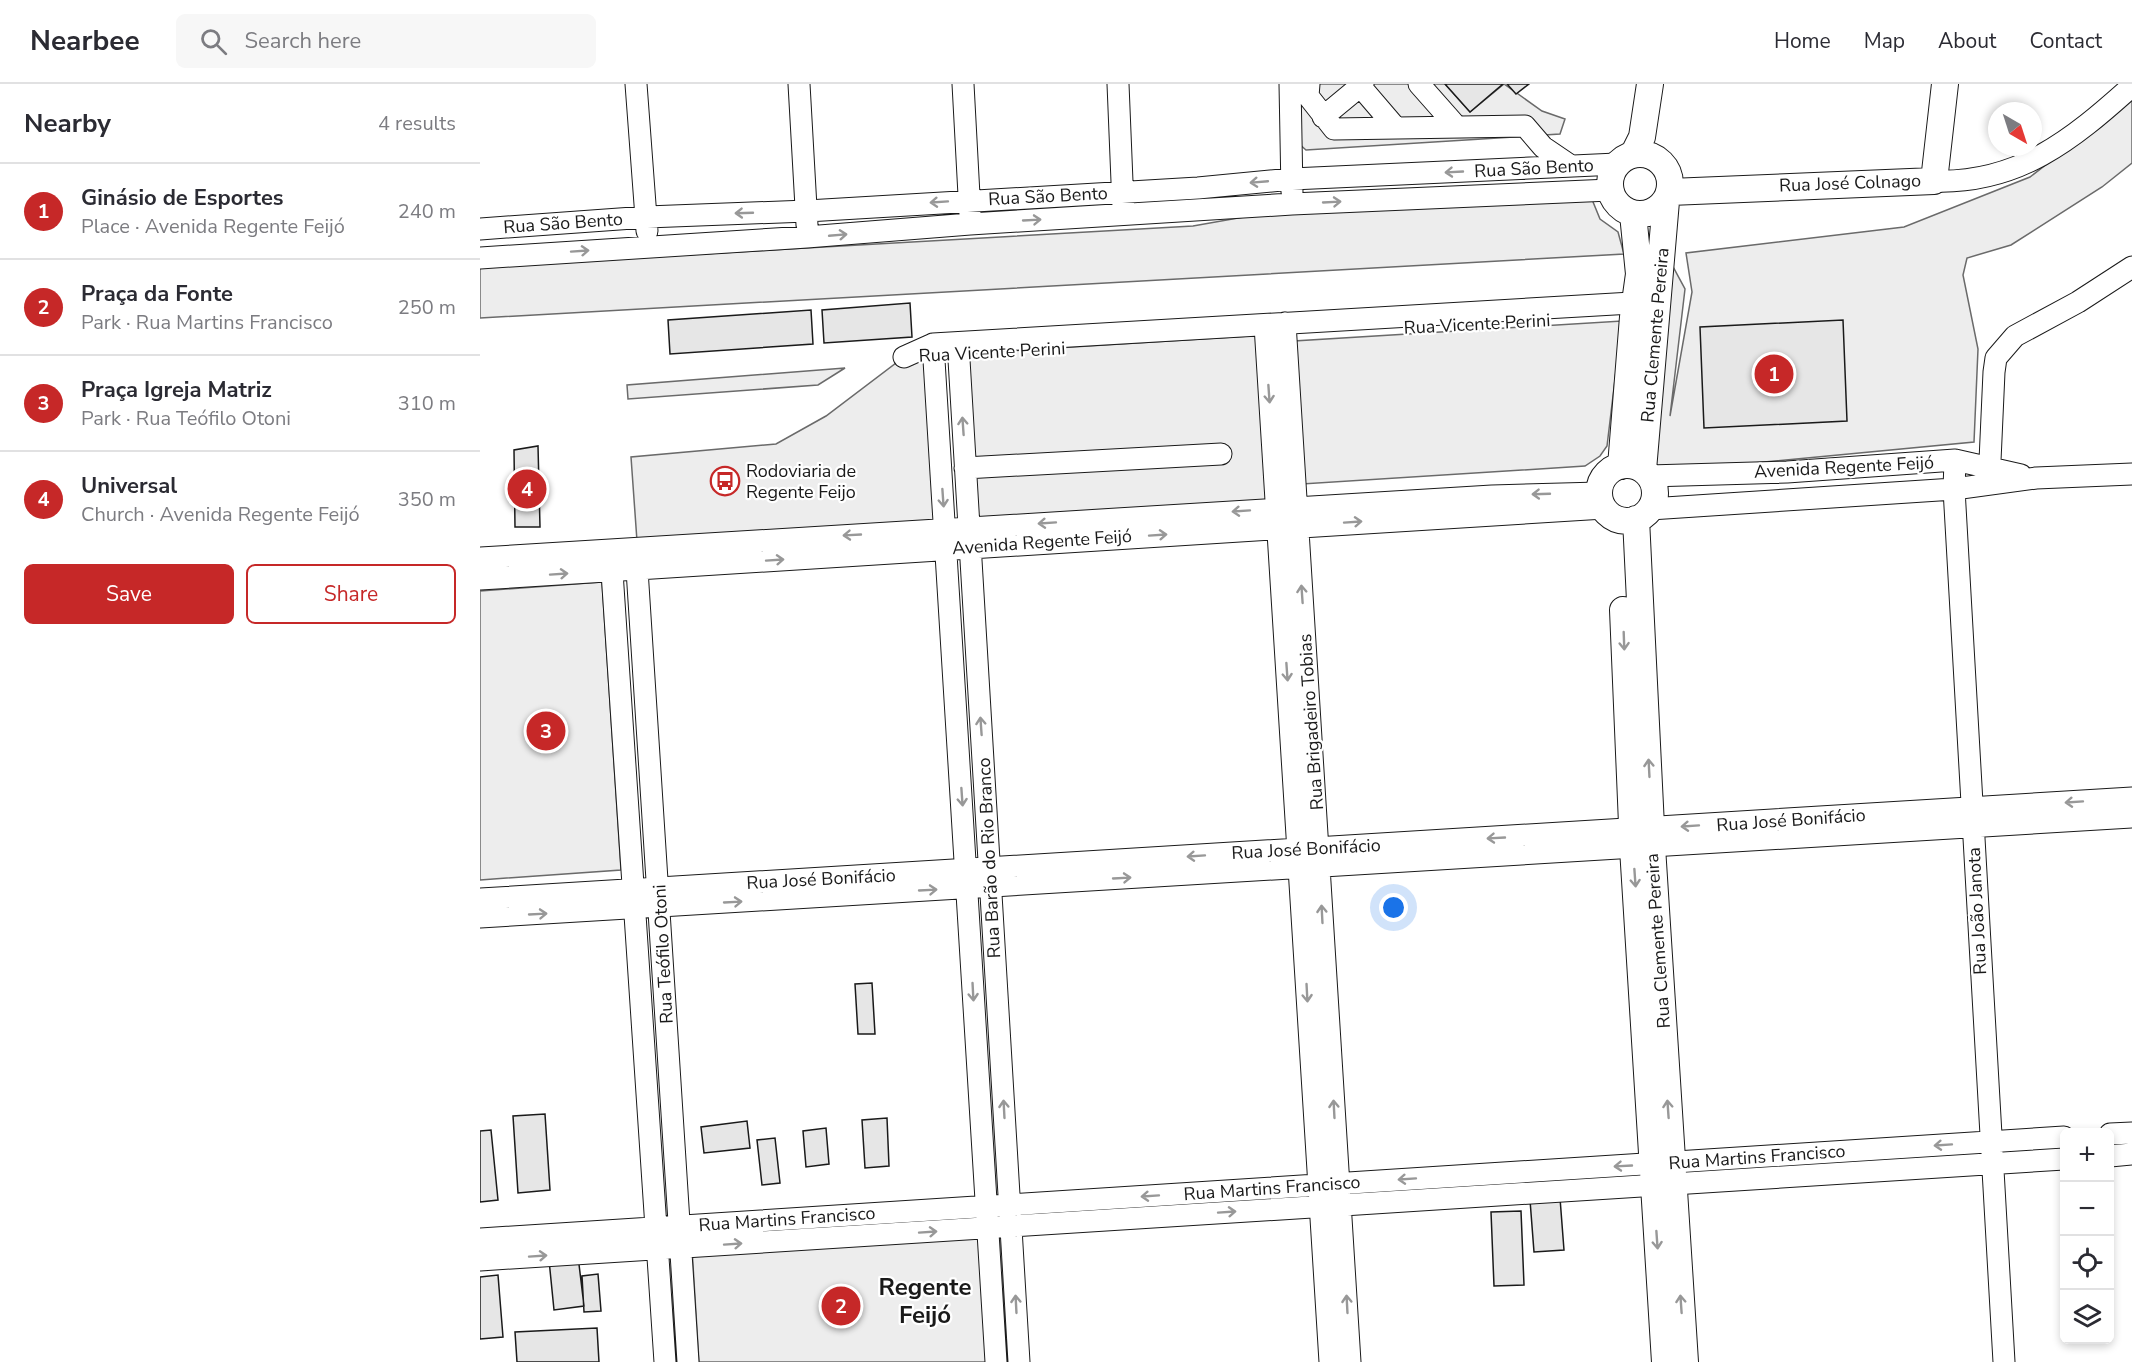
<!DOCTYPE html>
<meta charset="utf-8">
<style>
:root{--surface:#fff;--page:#f7f7f7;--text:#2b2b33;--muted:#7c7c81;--line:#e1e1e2;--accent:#c62828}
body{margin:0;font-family:"Nunito Sans",sans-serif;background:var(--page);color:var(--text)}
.controls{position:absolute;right:18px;bottom:18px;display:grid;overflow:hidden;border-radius:9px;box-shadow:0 3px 9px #0003}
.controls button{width:54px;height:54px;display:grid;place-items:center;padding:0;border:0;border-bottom:2px solid var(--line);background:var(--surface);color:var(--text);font:30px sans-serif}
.compass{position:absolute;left:1508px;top:18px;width:54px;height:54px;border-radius:50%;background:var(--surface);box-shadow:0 3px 9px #0003;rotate:141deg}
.you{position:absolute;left:914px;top:824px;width:21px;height:21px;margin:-15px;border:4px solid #fff;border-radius:50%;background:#1a73e8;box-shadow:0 0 0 9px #1a73e833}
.badge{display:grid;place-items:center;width:39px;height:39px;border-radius:50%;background:var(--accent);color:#fff;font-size:20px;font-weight:700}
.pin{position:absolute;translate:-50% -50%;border:3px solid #fff;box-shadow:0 2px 6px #0006}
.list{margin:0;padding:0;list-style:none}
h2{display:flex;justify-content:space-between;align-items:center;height:78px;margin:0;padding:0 24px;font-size:26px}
h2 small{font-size:20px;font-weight:400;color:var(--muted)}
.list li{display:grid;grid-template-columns:39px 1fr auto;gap:18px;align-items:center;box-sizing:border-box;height:96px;padding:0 24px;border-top:2px solid var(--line)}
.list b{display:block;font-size:22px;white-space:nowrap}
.list p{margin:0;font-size:20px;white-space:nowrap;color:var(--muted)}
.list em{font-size:20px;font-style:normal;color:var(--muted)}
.actions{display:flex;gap:12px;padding:18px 24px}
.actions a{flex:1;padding:14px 0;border:2px solid var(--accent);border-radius:9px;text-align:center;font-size:21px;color:var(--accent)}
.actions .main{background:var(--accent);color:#fff}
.icon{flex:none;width:33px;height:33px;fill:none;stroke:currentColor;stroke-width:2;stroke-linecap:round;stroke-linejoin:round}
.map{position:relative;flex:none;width:1652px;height:1278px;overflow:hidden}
header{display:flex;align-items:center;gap:36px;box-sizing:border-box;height:84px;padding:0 30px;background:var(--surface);border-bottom:2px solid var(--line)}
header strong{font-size:28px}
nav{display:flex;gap:33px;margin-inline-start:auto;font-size:21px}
.search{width:420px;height:54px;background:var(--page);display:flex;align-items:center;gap:15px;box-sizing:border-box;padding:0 21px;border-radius:9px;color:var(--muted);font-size:22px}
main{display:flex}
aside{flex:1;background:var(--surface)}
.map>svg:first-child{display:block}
.built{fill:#ededed;stroke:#6a6a6a;stroke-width:1.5}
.building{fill:#e6e6e6;stroke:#1a1a1a;stroke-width:1.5}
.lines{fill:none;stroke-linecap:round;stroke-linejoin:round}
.minor-casing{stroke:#1a1a1a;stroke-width:23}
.major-casing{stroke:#1a1a1a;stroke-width:28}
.minor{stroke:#fff;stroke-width:21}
.major{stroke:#fff;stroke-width:26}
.oneway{stroke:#989898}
.labels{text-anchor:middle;stroke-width:4.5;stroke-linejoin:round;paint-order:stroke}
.street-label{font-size:18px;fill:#1a1a1a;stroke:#fff}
.poi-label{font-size:18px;fill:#1a1a1a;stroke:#fff;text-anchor:start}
.district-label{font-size:24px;font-weight:bold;fill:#1a1a1a;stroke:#fff}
</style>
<header>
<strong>Nearbee</strong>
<div class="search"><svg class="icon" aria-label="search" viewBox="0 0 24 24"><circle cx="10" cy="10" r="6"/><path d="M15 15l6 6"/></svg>Search here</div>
<nav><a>Home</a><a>Map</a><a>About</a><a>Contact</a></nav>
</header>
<main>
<aside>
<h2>Nearby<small>4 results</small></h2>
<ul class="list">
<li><span class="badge">1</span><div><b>Ginásio de Esportes</b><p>Place · Avenida Regente Feijó</p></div><em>240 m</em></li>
<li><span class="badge">2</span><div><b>Praça da Fonte</b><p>Park · Rua Martins Francisco</p></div><em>250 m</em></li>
<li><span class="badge">3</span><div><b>Praça Igreja Matriz</b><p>Park · Rua Teófilo Otoni</p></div><em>310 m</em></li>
<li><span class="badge">4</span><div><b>Universal</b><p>Church · Avenida Regente Feijó</p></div><em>350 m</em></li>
</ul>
<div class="actions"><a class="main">Save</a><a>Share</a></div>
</aside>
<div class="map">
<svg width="1652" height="1278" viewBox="0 0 1652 1278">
<rect width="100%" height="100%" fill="#fff"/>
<path class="built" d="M 815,0 L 965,0 L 990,28 L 1024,0 L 1062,27 L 1085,35 L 1080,50 L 826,66 L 817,58 Z
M 1652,14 L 1652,79 L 1622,103 L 1531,161 L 1487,174 L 1483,191 L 1498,265 L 1494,358 L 1179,388 L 1169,369 L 1184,166 L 1205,205 L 1190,332 L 1212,208 L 1206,169 L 1424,143 L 1550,93 Z
M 887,111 L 1111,113 L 1120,135 L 1138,148 L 1144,170 L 0,234 L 0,180 L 133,175 L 713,142 Z
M 1142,237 L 1127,362 L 1120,372 L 1105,382 L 822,400 L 814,257 Z
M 786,251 L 797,425 L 489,444 L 478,270 Z
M 454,271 L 465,446 L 157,457 L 151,373 L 296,360 L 346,332 L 424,273 Z
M 365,284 L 338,301 L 148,315 L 147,301 Z
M 122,498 L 141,786 L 0,796 L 0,507 Z
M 502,1147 L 510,1278 L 219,1278 L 212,1165 Z"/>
<path class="building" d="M 965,0 L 1023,0 L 990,28 Z
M 1027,0 L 1049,0 L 1036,10 Z
M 430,219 L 432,253 L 344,259 L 342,226 Z
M 331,226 L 333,260 L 190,270 L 188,236 Z
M 1363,236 L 1367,337 L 1224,344 L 1220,243 Z
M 58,362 L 60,443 L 35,443 L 34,366 Z
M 392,899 L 395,950 L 378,950 L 375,900 Z
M 65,1030 L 70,1106 L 38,1109 L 33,1032 Z
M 407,1034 L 409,1082 L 385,1084 L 382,1036 Z
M 267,1037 L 270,1064 L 224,1069 L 221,1043 Z
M 346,1044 L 349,1080 L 326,1083 L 323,1047 Z
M 11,1046 L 18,1116 L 0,1118 L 0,1047 Z
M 295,1054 L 300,1099 L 282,1101 L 277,1056 Z
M 1080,1114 L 1084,1166 L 1054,1168 L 1050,1116 Z
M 1041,1127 L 1044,1201 L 1014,1202 L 1011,1128 Z
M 98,1172 L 104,1222 L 74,1226 L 69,1176 Z
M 118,1190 L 121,1227 L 104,1228 L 102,1192 Z
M 18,1191 L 23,1253 L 0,1255 L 0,1193 Z
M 117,1244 L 119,1278 L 37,1278 L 35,1248 Z"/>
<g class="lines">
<g class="minor-casing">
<path id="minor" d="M 156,0 L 167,147
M 319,0 L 327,141
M 483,0 L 490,130
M 638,0 L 643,122
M 810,0 L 812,108
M 829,0 L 828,12 L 854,45 L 1045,42 L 1063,63 L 1091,82
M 939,0 L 977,43
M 880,2 L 916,44
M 843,33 L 883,0
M 1454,97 C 1538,100 1592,56 1652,2
M 0,145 L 167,133 L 327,127 L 718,104 L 812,95 L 1137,80
M 0,174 L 327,153 L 490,140 L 812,120 L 1130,106
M 805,239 L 870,1278
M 785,241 L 850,1278
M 478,259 L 539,1278
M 453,260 L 516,1278
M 424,273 L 453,260 L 1169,218
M 1475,376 L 1474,405 L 1524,1278
M 485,384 L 741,370
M 1169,392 L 1307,388 L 1475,376 L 1541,391
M 1509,399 L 1514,288 L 1516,274 L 1535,252 L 1598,218 L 1652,183
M 1170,425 L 1474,405 L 1556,394 L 1652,390
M 156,470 L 208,1278
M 131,473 L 185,1278
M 0,474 L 1012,412 L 1119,409
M 0,495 L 1124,424
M 0,815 L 1652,714
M 0,833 L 1652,733
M 1630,1050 L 1652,1049
M 1630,1072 L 1652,1070
M 0,1155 L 1584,1053
M 0,1176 L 1584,1075"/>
</g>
<g class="major-casing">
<path id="major" d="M1130 100a30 30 0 1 1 60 0a30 30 0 1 1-60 0Z
M 1153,71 L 1162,53 L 1170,0
M 1190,108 L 1454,97 L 1465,0
M1119 409a28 28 0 1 1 56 0a28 28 0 1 1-56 0Z
M 1141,382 L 1153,233 L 1159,190 L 1153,130
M 1163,386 L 1186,117
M 1156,435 L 1172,763 L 1205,1278
M 1143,526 L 1153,764 L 1185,1278"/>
</g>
<use href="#minor" class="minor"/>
<use href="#major" class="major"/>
</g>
<defs><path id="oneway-shaft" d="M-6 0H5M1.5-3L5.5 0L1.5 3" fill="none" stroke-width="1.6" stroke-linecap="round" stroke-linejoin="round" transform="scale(1.5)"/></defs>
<g class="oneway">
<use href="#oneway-shaft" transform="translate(974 88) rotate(177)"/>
<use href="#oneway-shaft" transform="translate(779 98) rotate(175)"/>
<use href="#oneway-shaft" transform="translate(459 118) rotate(176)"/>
<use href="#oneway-shaft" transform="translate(852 118) rotate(-3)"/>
<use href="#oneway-shaft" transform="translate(264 129) rotate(178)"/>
<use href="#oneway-shaft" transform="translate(552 136) rotate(-3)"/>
<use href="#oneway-shaft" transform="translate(358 151) rotate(-5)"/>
<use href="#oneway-shaft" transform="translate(100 167) rotate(-4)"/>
<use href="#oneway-shaft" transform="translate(789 310) rotate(86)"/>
<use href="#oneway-shaft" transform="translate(483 342) rotate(-94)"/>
<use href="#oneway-shaft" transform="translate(1061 410) rotate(178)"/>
<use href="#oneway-shaft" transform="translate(463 414) rotate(86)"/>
<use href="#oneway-shaft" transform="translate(761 427) rotate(176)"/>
<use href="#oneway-shaft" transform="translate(873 438) rotate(-4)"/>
<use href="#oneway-shaft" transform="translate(567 439) rotate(176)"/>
<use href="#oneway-shaft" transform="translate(372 451) rotate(177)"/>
<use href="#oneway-shaft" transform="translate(678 451) rotate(-4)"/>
<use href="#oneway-shaft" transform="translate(295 476) rotate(-4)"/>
<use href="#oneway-shaft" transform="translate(79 490) rotate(-4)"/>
<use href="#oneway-shaft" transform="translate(822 510) rotate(-94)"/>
<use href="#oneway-shaft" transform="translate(1144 557) rotate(88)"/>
<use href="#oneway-shaft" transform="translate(807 588) rotate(86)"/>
<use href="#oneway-shaft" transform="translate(501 642) rotate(-94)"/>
<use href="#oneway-shaft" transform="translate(1169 684) rotate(-93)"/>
<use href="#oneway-shaft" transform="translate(482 713) rotate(86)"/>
<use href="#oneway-shaft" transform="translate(1594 718) rotate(176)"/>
<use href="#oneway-shaft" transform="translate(1210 742) rotate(176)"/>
<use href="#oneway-shaft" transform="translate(1016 754) rotate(177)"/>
<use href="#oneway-shaft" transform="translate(716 772) rotate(176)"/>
<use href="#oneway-shaft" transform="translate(642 794) rotate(-3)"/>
<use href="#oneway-shaft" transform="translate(1155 794) rotate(86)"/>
<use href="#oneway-shaft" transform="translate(448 806) rotate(-3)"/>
<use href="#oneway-shaft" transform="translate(253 818) rotate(-3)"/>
<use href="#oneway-shaft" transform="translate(58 830) rotate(-3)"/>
<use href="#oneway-shaft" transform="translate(842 830) rotate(-93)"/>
<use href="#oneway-shaft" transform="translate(493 908) rotate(87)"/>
<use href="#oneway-shaft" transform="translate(827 909) rotate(87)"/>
<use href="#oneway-shaft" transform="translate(524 1025) rotate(-93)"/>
<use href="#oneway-shaft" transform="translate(854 1025) rotate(-93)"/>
<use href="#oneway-shaft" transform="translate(1188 1025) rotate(-94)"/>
<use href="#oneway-shaft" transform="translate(1463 1061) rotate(176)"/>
<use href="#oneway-shaft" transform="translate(1143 1082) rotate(177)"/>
<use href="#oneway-shaft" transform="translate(927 1095) rotate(176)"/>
<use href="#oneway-shaft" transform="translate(670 1112) rotate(176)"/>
<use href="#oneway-shaft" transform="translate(747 1128) rotate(-4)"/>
<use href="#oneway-shaft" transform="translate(448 1148) rotate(-4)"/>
<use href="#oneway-shaft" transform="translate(1177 1156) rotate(86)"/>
<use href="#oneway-shaft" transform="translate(253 1160) rotate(-4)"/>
<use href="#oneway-shaft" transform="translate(58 1172) rotate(-4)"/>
<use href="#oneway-shaft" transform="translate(536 1220) rotate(-93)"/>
<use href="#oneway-shaft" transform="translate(867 1220) rotate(-93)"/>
<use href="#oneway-shaft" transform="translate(1201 1220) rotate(-94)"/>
</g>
<defs>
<g id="bus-ring" transform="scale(1.5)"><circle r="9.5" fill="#fff" stroke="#c62828" stroke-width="1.5"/><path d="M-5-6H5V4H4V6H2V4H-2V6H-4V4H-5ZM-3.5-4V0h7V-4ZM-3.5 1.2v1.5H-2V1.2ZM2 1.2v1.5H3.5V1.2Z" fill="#c62828"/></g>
</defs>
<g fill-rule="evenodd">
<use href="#bus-ring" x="245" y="397"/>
</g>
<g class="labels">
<g class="street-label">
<text transform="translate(1054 84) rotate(-3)" y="6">Rua São Bento</text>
<text transform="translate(1370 99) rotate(-2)" y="6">Rua José Colnago</text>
<text transform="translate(568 112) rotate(-3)" y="6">Rua São Bento</text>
<text transform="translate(83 139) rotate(-4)" y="6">Rua São Bento</text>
<text transform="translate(997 240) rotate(-3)" y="6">Rua Vicente Perini</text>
<text transform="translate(1175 251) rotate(-85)" y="6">Rua Clemente Pereira</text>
<text transform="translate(512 268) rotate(-3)" y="6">Rua Vicente Perini</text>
<text transform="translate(1364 383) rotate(-3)" y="6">Avenida Regente Feijó</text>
<text transform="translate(562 458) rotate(-4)" y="6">Avenida Regente Feijó</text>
<text transform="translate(831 638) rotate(-94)" y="6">Rua Brigadeiro Tobias</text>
<text transform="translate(1311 736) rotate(-4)" y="6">Rua José Bonifácio</text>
<text transform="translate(826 765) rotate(-3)" y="6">Rua José Bonifácio</text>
<text transform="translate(509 774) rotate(-93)" y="6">Rua Barão do Rio Branco</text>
<text transform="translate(341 795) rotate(-3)" y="6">Rua José Bonifácio</text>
<text transform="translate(1497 827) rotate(-93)" y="6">Rua João Janota</text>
<text transform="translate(1178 857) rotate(-94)" y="6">Rua Clemente Pereira</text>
<text transform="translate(183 870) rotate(-93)" y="6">Rua Teófilo Otoni</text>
<text transform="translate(1277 1073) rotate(-4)" y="6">Rua Martins Francisco</text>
<text transform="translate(792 1104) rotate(-4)" y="6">Rua Martins Francisco</text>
<text transform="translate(307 1135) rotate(-4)" y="6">Rua Martins Francisco</text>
</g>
<g class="poi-label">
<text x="266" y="393">Rodoviaria de<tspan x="266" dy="21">Regente Feijo</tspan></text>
</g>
<g class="district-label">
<text x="445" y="1211">Regente<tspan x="445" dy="28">Feijó</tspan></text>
</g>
</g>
</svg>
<div class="controls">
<button>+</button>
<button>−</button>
<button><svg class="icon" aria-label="locate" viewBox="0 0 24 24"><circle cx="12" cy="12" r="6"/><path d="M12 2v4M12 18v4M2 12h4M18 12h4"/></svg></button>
<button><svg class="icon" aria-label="layers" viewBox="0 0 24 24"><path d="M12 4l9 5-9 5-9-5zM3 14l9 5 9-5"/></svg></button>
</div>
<svg class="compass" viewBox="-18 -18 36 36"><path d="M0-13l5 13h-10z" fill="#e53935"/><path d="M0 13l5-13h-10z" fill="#7c7c81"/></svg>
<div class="you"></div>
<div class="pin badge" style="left:1294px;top:290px">1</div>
<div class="pin badge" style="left:361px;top:1222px">2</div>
<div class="pin badge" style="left:66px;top:647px">3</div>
<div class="pin badge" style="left:47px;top:405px">4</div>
</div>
</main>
